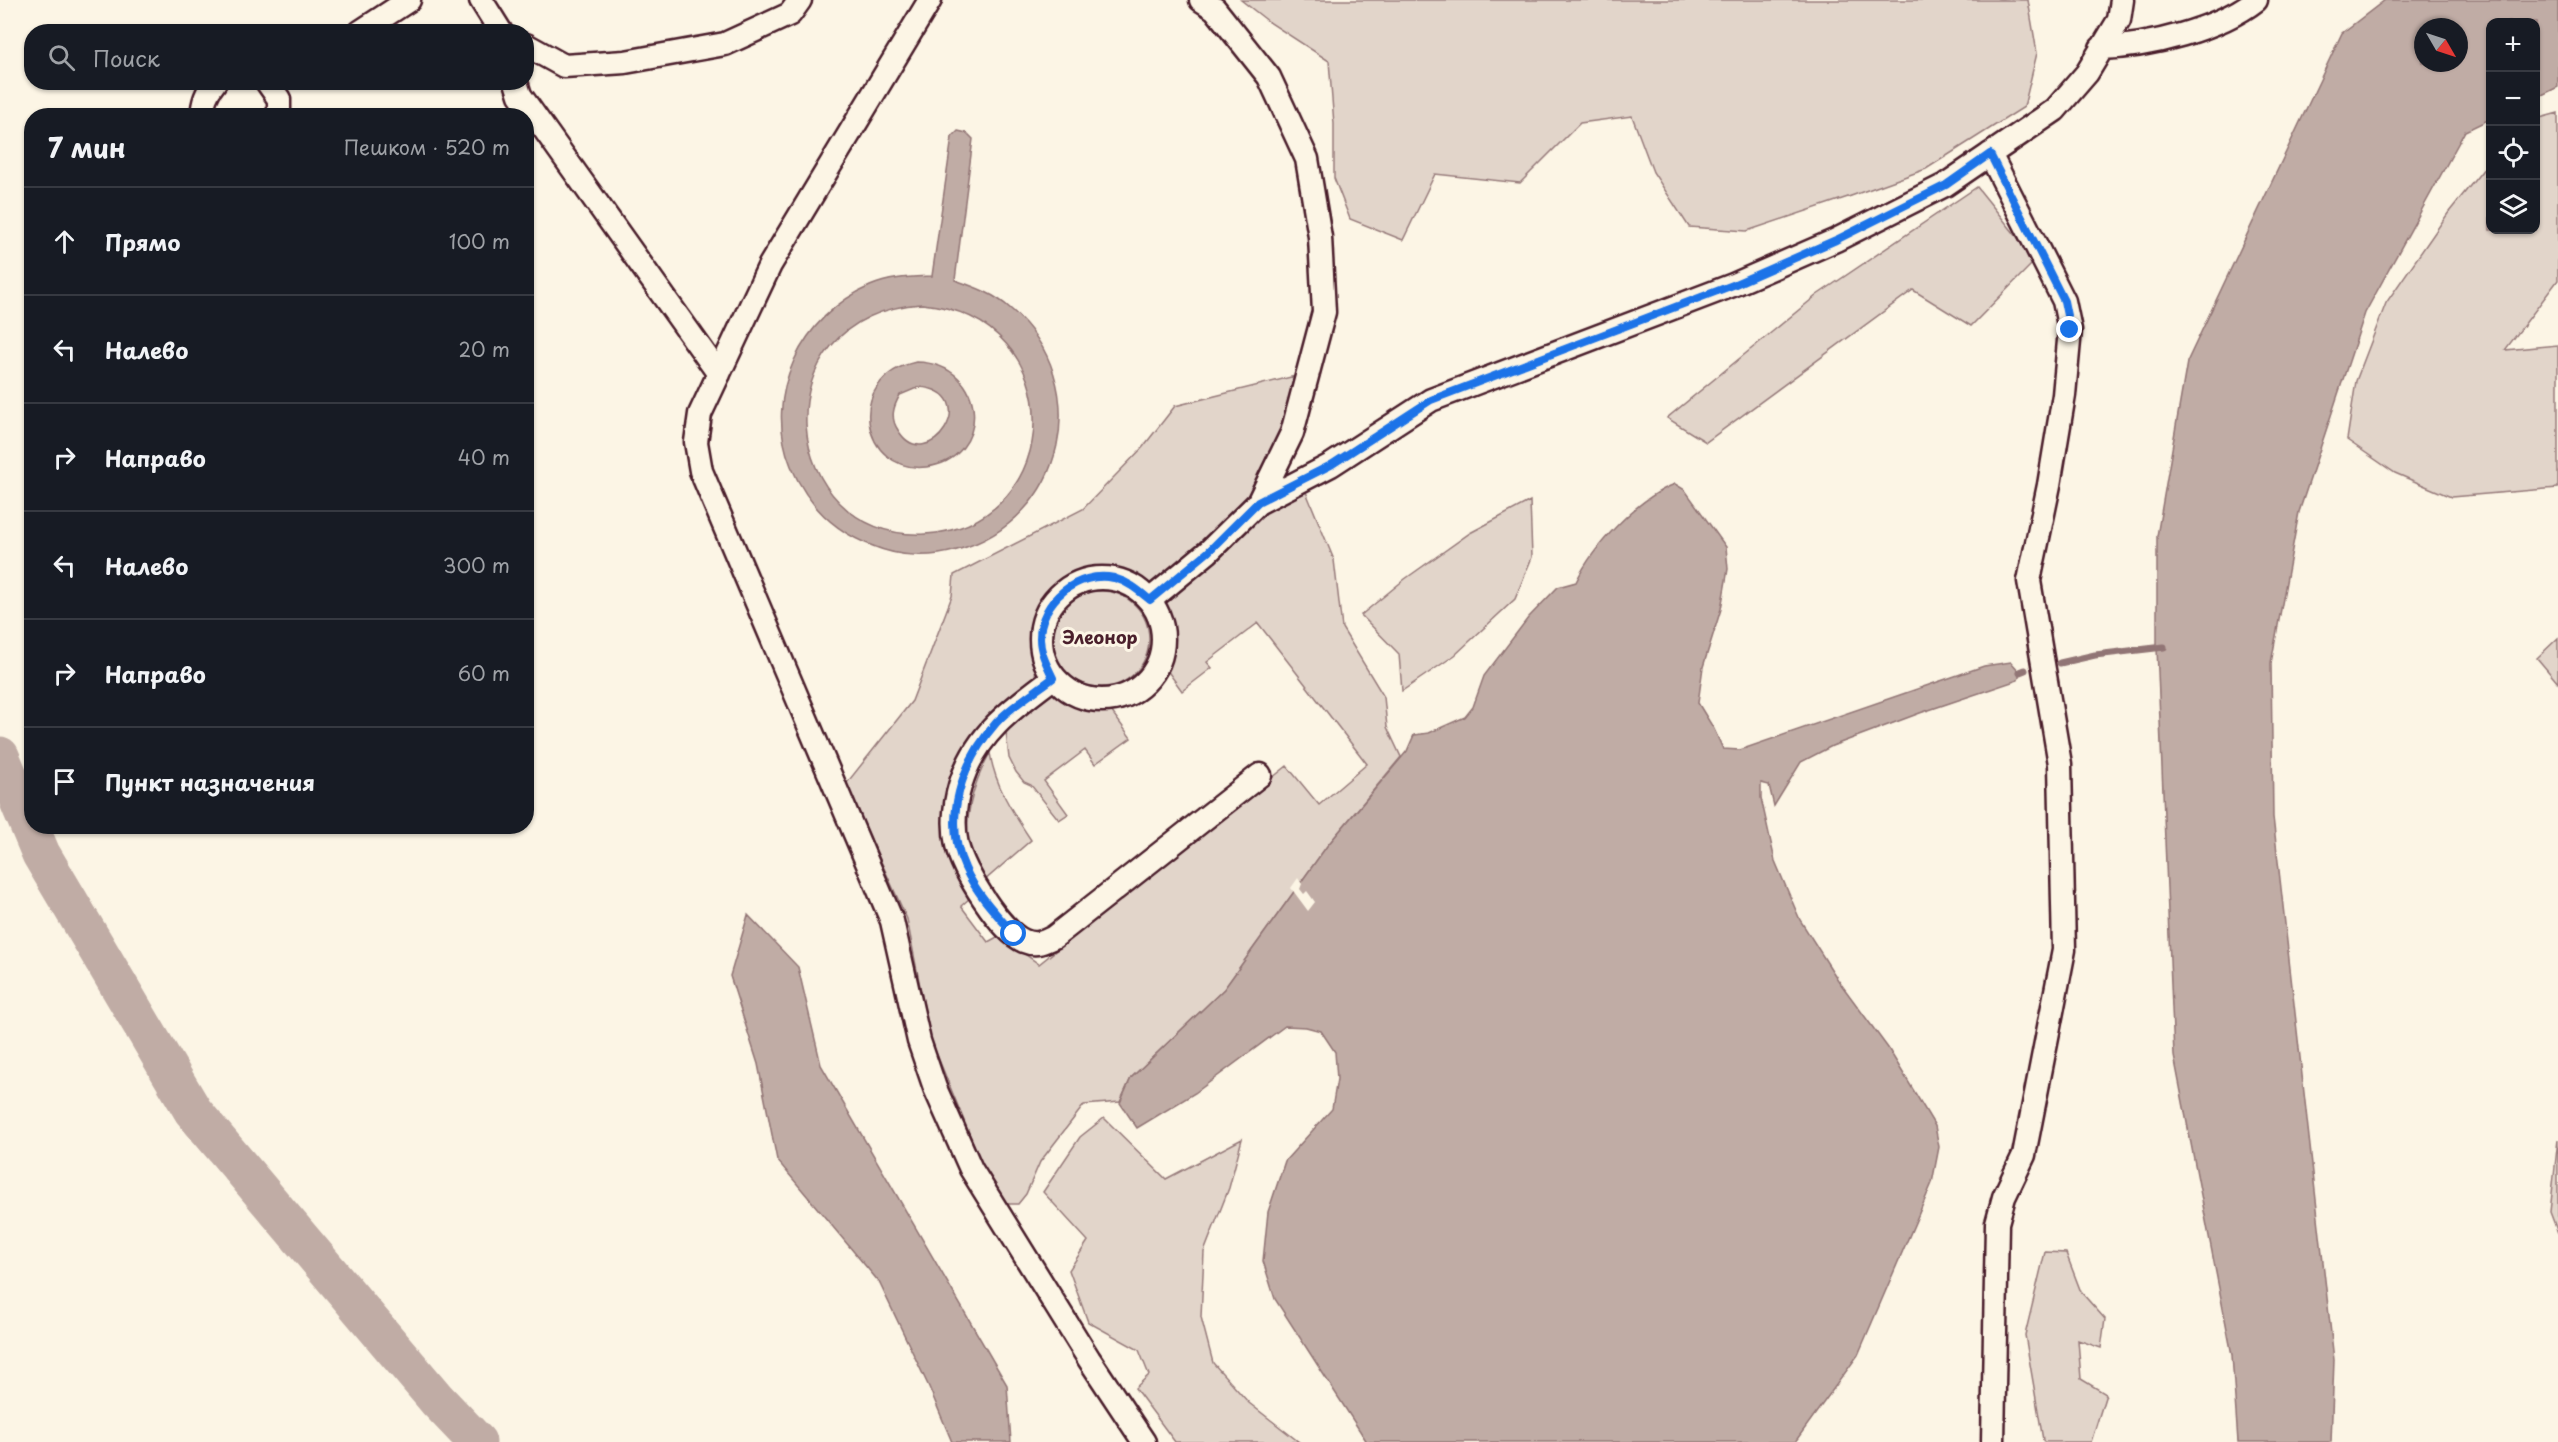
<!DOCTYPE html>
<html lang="ru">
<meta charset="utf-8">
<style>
:root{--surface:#171b24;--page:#242831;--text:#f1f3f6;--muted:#9ea1a6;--line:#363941}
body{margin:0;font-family:"Playpen Sans",sans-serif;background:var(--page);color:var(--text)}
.controls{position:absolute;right:18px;top:18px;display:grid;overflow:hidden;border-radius:12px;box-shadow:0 2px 4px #0004}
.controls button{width:54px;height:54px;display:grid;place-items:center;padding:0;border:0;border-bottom:2px solid var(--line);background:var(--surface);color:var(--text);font:30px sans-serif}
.compass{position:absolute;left:2414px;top:18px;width:54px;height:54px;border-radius:50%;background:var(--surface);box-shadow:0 2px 4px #0004;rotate:129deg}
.stop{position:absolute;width:18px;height:18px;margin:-14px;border:4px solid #1a73e8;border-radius:50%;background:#fff}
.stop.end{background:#1a73e8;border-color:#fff;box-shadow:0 2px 6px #0008}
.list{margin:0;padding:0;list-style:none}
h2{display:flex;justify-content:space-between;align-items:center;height:78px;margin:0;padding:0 24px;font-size:26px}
h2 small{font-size:20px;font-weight:400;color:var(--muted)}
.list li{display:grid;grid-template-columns:39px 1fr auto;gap:18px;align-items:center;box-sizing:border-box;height:108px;padding:0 24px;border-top:2px solid var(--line)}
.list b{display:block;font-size:22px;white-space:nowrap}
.list em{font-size:20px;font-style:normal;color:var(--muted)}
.icon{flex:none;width:33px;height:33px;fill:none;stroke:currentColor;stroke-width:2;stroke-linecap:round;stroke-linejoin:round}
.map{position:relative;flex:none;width:2558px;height:1442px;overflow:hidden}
.search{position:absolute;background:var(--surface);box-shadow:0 2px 4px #0004;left:24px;top:24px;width:510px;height:66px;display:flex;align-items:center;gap:15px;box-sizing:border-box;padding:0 21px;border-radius:24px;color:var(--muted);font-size:22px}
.panel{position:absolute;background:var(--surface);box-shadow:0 2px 4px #0004;left:24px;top:108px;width:510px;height:726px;border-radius:24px}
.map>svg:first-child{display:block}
.green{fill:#e2d5ca;stroke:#967a7a;stroke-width:1.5}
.water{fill:#c0aca5;stroke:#917474;stroke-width:1.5;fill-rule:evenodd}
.pier{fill:#fcf5e5}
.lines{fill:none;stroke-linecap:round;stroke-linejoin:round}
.stream{stroke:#917474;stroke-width:7}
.river{stroke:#c0aca5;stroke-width:39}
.minor-casing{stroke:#4a1f2b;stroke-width:27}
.minor{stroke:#fcf5e5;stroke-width:22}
.route{stroke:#1a73e8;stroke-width:8}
.labels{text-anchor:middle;stroke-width:6;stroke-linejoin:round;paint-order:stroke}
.neighbourhood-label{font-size:18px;font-weight:bold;fill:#4a1f2b;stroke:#fcf5e5}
</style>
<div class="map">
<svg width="2558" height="1442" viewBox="0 0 2558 1442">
<rect width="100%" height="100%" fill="#fcf5e5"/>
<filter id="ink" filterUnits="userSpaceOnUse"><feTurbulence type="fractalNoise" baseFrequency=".0167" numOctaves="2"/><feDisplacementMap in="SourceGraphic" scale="12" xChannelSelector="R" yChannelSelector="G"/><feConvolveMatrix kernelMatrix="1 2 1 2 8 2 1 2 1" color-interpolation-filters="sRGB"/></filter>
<g filter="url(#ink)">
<path class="green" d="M 1241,0 L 2028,0 L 2037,53 L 2024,107 L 1926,169 L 1851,196 L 1747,231 L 1689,227 L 1653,172 L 1632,116 L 1580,123 L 1520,183 L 1435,174 L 1403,240 L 1350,219 L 1334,178 L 1334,124 L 1329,61 L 1269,22 Z
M 2558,113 L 2558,280 L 2505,350 L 2558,345 L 2558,488 L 2451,497 L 2395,473 L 2347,440 L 2356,381 L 2386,303 L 2449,212 L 2490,161 L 2490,230 L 2536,230 L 2536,119 Z
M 1977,187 L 2018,238 L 2033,263 L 1971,326 L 1913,290 L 1706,442 L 1667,418 L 1817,295 Z
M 1295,376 L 1292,403 L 1267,465 L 1251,492 L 1237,512 L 1154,584 L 1148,586 L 1113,571 L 1097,570 L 1067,579 L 1055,588 L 1044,600 L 1032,629 L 1032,648 L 1036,666 L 1035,676 L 991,715 L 953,777 L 970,898 L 961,906 L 988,942 L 999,936 L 1039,964 L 1287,766 L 1319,805 L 1367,764 L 1258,623 L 1207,662 L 1212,668 L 1182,691 L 1164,666 L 1170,641 L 1163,602 L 1247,524 L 1304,487 L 1334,560 L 1342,628 L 1384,697 L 1387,727 L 1401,757 L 1327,846 L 1224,989 L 1131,1078 L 1120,1102 L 1084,1105 L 1040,1162 L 1026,1194 L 1018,1204 L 1005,1204 L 981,1162 L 930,1038 L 907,919 L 846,784 L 912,701 L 952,596 L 954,575 L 1083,509 L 1143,447 L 1175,406 Z
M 1530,501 L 1532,557 L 1515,599 L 1455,655 L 1402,691 L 1399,654 L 1361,615 L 1405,579 L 1470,533 Z
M1053 639a48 48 0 1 1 96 0a48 48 0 1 1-96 0Z
M 2558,638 L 2558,683 L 2537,658 Z
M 1053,692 C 1072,702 1087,709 1109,708 L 1131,738 L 1095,764 L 1085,750 L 1044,781 L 1068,814 L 1059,820 L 1031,785 L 1024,782 L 1016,772 L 1009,758 L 1006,732 L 1010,720 Z
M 990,753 C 995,786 1013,813 1031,840 L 984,881 C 980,874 975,867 972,860 C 960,826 973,783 990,753 Z
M 1104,1118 L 1166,1179 L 1242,1139 L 1229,1188 L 1204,1252 L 1201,1317 L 1213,1363 L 1249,1403 L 1299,1442 L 1175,1442 L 1135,1388 L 1149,1375 L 1139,1350 L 1088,1322 L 1069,1270 L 1088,1241 L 1043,1192 L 1080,1137 Z
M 2558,1139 L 2558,1233 L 2550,1212 Z
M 2045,1252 L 2066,1253 L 2081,1292 L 2105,1319 L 2101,1348 L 2078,1340 L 2081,1379 L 2106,1394 L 2091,1442 L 2044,1442 L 2043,1440 L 2025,1335 Z"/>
<path class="water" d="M 2385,0 L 2558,0 L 2558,87 L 2536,98 L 2536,22 L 2490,22 L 2490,119 L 2465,131 L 2365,313 L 2299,512 L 2271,663 L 2273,817 L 2334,1360 L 2331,1442 L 2238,1442 L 2232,1355 L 2174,1056 L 2157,648 L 2157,536 L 2187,362 L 2342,33 ZM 2423,27 L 2459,27 L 2459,63 L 2423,63 Z
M 958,131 L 967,133 L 973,139 L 955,280 C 975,287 995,294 1011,309 C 1096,383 1066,520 957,550 C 930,558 899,557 873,546 C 835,532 807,504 791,466 C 762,395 802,315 870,286 C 890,277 911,277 932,276 L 952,137 ZM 922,304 C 1075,318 1067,526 925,534 C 780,541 754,316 922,304 Z
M 916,362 C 990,363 992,460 926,467 C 861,474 843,378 916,362 ZM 919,387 C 987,392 927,479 898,430 C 890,418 893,407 900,395 Z
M 1675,484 L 1685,490 L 1726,547 L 1728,569 L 1721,609 L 1703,667 L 1698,703 L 1714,729 L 1723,749 L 1740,750 L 1984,666 L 2011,662 L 2020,672 L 2018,680 L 1920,713 L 1832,746 L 1801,762 L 1774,806 L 1769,785 L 1761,783 L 1761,798 L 1775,861 L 1800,920 L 1838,980 L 1888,1048 L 1935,1126 L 1939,1147 L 1932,1183 L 1858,1355 L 1795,1442 L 1367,1442 L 1275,1299 L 1263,1261 L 1268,1212 L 1285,1161 L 1332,1109 L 1337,1079 L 1335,1052 L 1321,1031 L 1306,1027 L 1285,1026 L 1195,1093 L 1137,1128 L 1120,1103 L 1131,1078 L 1224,989 L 1327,846 L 1407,751 L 1414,735 L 1429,733 L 1465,717 L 1473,707 L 1484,676 L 1528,618 L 1558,587 L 1576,582 C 1593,546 1638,498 1675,484 Z
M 748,915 L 798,967 L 821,1065 L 1007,1385 L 1011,1442 L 952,1442 L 929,1387 L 879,1282 L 777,1160 L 758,1064 L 730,976 Z"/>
<path class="pier" d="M 1298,878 L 1302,884 L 1300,889 L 1304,894 L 1307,891 L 1315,902 L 1308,911 L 1291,888 Z"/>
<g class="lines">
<path class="stream" d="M 2060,663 L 2095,655 L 2164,647
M 2020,672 L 2025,670"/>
<path class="river" d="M 0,756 L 41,854 L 193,1111 L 437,1400 L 477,1442"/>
<g class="minor-casing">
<path id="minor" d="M 481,0 L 501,32
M 930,0 L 770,265 L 700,414 L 696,442 L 701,471 L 892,921 L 919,1041 L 935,1088 L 971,1169 L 1089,1359 L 1144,1442
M 1201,0 L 1215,9 L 1269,77 L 1307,159 L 1320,237 L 1324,312 L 1292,433 L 1258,503
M 360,32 L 409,0
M 526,45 L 564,66 L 625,62 L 725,44 L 790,14 L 800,0
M 2101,48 C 2148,47 2219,29 2256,0
M 267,82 L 279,99 L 279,116
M 516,82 L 520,95 L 719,374
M 202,116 C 203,102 206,93 215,82
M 1990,154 L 2064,301 L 2070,330 L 2064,395 L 2049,485 L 2029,581 L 2060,764 L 2064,950 L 2024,1155 L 2004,1197 L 1997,1223 L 1993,1442
M1041 639a61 61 0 1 1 122 0a61 61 0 1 1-122 0Z
M 1150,600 L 1208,552 L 1258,503 L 1331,465 L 1431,400 L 1733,285 L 1836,240 L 1945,185 L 2055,110 L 2087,73 L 2119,20 L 2122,0
M 1053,678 C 1016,706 979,731 963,777 C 955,798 952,824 957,845 C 963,871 1000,931 1024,941 C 1036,946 1044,942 1054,937 L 1260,775"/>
</g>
<use href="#minor" class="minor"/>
</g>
</g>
<g class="lines" filter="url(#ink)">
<path class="route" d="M 1014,934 C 996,914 976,893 965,868 C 942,819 962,762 996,723 C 1011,706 1035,692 1053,678 C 1047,665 1040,653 1040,638 C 1040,601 1078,570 1114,578 C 1129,582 1139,591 1150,600 L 1208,552 L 1258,502 L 1331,465 L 1431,400 L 1733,285 L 1836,240 L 1946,185 L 1990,154 L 2064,301 L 2070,330"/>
</g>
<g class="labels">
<g class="neighbourhood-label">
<text x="1100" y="644">Элеонор</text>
</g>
</g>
</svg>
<div class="controls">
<button>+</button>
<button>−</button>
<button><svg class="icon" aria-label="locate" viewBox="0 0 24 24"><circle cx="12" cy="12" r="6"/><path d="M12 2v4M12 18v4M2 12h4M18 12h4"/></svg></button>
<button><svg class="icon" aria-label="layers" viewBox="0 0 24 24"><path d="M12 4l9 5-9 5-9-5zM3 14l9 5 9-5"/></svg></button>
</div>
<svg class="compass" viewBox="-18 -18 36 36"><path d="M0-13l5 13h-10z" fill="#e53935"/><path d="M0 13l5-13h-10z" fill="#9ea1a6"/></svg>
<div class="stop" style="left:1014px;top:934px"></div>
<div class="stop end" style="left:2070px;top:330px"></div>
<div class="search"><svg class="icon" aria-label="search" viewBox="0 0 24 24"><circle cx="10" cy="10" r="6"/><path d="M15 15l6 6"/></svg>Поиск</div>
<section class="panel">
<h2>7 мин<small>Пешком · 520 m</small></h2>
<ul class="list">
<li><svg class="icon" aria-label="ahead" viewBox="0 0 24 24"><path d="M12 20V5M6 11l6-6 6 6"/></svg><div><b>Прямо</b></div><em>100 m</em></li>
<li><svg class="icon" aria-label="left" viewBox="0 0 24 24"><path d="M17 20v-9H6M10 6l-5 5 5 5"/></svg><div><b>Налево</b></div><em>20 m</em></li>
<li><svg class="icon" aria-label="right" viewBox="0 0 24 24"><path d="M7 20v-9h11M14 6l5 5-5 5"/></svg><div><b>Направо</b></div><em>40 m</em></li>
<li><svg class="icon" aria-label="left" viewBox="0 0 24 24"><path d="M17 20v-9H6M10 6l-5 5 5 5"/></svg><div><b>Налево</b></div><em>300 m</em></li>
<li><svg class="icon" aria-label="right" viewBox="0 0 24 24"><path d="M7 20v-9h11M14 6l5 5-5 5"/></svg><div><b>Направо</b></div><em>60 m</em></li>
<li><svg class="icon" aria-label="arrive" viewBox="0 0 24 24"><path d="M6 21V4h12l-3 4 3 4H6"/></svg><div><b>Пункт назначения</b></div></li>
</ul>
</section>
</div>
